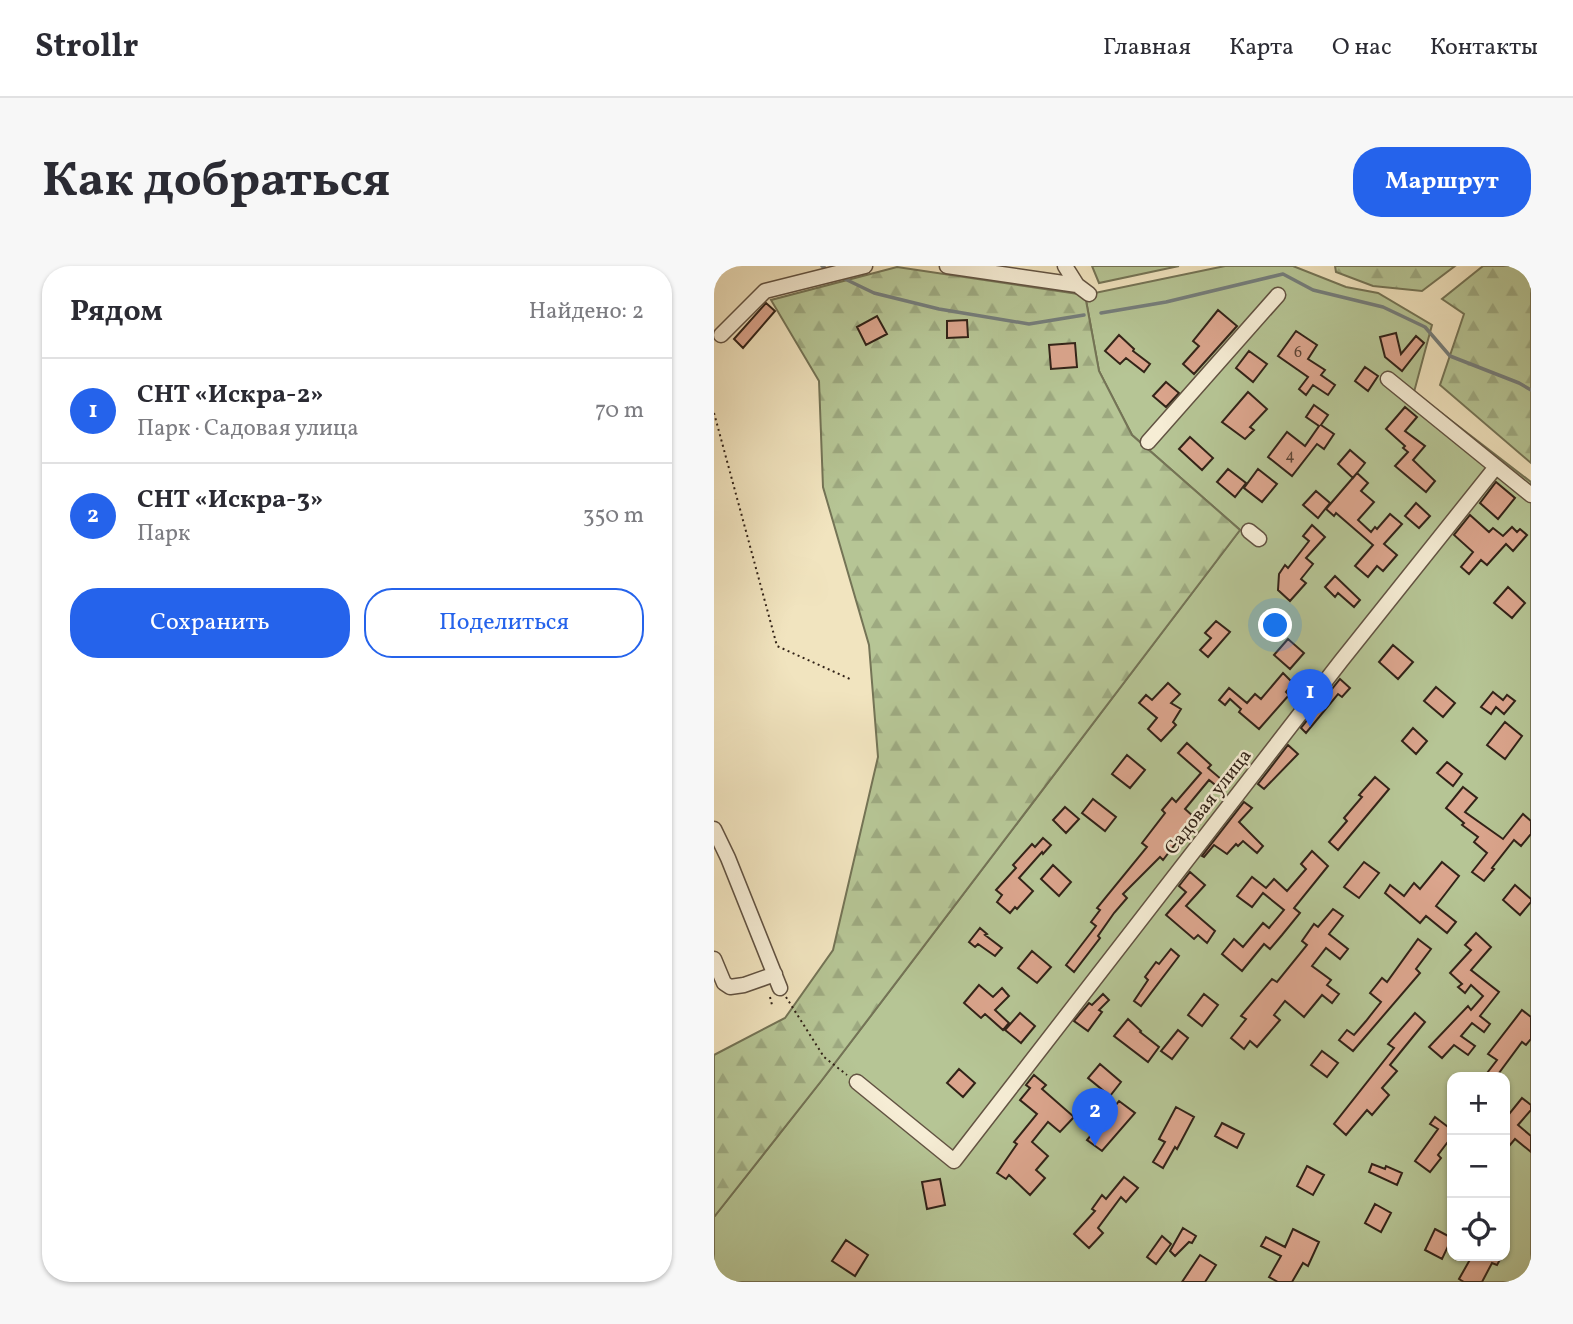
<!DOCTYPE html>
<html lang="ru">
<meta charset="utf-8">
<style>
:root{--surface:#fff;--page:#f7f7f7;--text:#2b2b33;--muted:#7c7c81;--line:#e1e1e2;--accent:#2563eb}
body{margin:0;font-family:Vollkorn,serif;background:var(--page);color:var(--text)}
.controls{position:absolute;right:21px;bottom:21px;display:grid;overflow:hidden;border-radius:14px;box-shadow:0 2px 5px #0004}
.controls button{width:63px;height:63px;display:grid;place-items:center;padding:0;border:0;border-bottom:2px solid var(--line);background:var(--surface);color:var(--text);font:35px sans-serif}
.you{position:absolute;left:562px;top:360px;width:24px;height:24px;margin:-18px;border:5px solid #fff;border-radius:50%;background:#1a73e8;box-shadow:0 0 0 10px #1a73e833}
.badge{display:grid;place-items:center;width:46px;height:46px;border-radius:50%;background:var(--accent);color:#fff;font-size:23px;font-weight:700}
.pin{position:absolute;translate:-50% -58px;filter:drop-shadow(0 2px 4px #0008)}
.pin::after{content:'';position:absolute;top:37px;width:24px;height:21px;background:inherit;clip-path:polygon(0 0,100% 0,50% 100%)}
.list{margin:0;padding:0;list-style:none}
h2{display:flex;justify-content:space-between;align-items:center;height:91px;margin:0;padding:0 28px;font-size:30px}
h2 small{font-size:23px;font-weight:400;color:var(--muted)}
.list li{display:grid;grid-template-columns:46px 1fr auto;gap:21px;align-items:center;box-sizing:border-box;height:105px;padding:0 28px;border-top:2px solid var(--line)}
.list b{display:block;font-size:26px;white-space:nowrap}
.list p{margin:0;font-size:23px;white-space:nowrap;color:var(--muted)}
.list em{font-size:23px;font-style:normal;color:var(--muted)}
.actions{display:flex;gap:14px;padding:21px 28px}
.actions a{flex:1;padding:16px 0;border:2px solid var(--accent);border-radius:28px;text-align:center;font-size:24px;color:var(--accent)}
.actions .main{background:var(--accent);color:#fff}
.icon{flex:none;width:38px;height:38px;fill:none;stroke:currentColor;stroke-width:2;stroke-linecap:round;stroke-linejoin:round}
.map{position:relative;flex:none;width:817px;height:1016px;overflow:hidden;border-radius:28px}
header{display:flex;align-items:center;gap:42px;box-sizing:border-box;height:98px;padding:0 35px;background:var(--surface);border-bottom:2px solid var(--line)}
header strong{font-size:33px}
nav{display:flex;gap:38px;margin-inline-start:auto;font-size:24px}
.intro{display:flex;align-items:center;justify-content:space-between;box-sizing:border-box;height:168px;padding:0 42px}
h1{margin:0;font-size:49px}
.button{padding:18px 32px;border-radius:28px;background:var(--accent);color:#fff;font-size:24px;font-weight:700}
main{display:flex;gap:42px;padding:0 42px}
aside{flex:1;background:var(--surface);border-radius:28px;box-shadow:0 2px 5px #0004}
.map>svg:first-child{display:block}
.green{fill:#b6c595;stroke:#747456;stroke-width:2;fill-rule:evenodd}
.forest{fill:url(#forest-firs);stroke:#747456;stroke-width:2}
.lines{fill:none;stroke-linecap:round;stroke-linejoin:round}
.stream{stroke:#757e7c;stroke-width:3.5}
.building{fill:#dba58d;stroke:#322318;stroke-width:2}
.minor-casing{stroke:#625342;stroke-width:17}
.path{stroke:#322318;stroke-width:2;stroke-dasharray:2 3.5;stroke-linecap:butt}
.minor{stroke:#f6edd5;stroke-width:14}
.labels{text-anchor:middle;stroke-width:5;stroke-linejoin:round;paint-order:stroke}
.number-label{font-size:16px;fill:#5c4435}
.street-label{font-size:19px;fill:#322318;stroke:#f6edd5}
</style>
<header>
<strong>Strollr</strong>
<nav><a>Главная</a><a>Карта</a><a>О нас</a><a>Контакты</a></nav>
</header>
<div class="intro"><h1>Как добраться</h1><a class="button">Маршрут</a></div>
<main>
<aside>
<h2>Рядом<small>Найдено: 2</small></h2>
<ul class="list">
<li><span class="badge">1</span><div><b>СНТ «Искра-2»</b><p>Парк · Садовая улица</p></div><em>70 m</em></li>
<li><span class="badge">2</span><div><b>СНТ «Искра-3»</b><p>Парк</p></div><em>350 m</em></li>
</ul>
<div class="actions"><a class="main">Сохранить</a><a>Поделиться</a></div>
</aside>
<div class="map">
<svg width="817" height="1016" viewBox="0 0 817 1016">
<defs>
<pattern id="forest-firs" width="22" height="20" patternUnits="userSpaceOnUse" patternTransform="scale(1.75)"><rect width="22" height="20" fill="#b6c595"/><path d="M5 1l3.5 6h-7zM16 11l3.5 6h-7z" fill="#9da980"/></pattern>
</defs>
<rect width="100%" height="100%" fill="#f1e4bf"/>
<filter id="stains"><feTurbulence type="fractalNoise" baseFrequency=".00286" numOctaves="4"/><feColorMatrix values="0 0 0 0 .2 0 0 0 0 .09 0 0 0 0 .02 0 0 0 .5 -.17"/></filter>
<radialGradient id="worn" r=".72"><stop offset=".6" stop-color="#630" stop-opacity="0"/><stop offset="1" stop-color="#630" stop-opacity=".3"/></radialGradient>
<path class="green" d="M 378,0 L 465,0 L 385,17 Z
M 511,0 L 579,0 L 632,21 L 664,27 L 718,59 L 700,126 L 817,216 L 817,1016 L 0,1016 L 0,951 L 108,814 L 526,264 L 418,169 L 385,105 L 371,29 ZM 738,811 L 791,811 L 791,990 L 738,990 Z"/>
<path class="forest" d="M 621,0 L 741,0 L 708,25 L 659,20 L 622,6 Z
M 769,0 L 817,0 L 817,197 L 726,119 L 750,48 L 728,33 Z
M 183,1 L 371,29 L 385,105 L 418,169 L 526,264 L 108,814 L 0,951 L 0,789 L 71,752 L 119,684 L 164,491 L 155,379 L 109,221 L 105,115 L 57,34 Z"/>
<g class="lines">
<path class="stream" d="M 108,0 L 111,2
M 131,13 L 160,27 L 225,43 L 315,58 L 370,49
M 387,47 L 452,36 L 569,8 L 599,24 L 669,41 L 711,61 L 736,90 L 805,117 L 817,124"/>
</g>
<path class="building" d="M 52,37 L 61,45 L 29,82 L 20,73 Z
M 504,44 L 523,60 L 480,108 L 469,98 L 485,80 L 479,75 Z
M 163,50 L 173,68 L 152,79 L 143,61 Z
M 253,54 L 254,71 L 233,72 L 233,55 Z
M 582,65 L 603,79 L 594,93 L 611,104 L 607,109 L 621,119 L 614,129 L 599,119 L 592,129 L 585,123 L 594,111 L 564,90 Z
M 682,67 L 687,88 L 702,70 L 710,77 L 688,105 L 671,91 L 666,71 Z
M 405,69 L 420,83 L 419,85 L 436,98 L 430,106 L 412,92 L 406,98 L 391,85 Z
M 361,77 L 363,101 L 337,103 L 335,79 Z
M 535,85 L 553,98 L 539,116 L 522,102 Z
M 651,101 L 664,110 L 654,125 L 641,115 Z
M 452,116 L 465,127 L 452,141 L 439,130 Z
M 534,126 L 553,143 L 536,161 L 540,164 L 531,173 L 508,156 Z
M 600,139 L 614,149 L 607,159 L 620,168 L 610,183 L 603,178 L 578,210 L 554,191 L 573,166 L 591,180 L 605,160 L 592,151 Z
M 691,141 L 703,151 L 691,165 L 711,180 L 699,194 L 721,215 L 712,226 L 681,200 L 694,186 L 689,182 L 691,180 L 672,163 Z
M 476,171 L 499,192 L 488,204 L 465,183 Z
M 636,184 L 651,197 L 639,212 L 624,198 Z
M 514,203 L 532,217 L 521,231 L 503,216 Z
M 544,203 L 563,218 L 548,236 L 530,222 Z
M 643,207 L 654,217 L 647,225 L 660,236 L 644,254 L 657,266 L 661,261 L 663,263 L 676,248 L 688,258 L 670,278 L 683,289 L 669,305 L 663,300 L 654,311 L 641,300 L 659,279 L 622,247 L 620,250 L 612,243 Z
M 782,216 L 801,232 L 784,253 L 766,237 Z
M 602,225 L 616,237 L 604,252 L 589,239 Z
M 702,237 L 716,250 L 705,262 L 691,250 Z
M 756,249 L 775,266 L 779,262 L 789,270 L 798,261 L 803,266 L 806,263 L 813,269 L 799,285 L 792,278 L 773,299 L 767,294 L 755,308 L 747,301 L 759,286 L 740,269 Z
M 598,259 L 611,271 L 592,292 L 599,298 L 587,313 L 592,317 L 576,335 L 564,324 L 565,308 L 571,299 L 574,302 L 595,275 L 589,270 Z
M 621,310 L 646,334 L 640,341 L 624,327 L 621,331 L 611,321 Z
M 794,321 L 811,337 L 798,352 L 780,337 Z
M 502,355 L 516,366 L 494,391 L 486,384 L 497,372 L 491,367 Z
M 574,373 L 590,387 L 576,403 L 560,389 Z
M 679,379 L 699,396 L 684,413 L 665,396 Z
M 569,407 L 579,417 L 572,426 L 575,429 L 545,463 L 525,446 L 527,443 L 516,433 L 511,439 L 505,434 L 515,422 L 533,437 L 541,428 L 547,433 Z
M 626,413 L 636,422 L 628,431 L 624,428 L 592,467 L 587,462 Z
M 454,417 L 466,428 L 457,437 L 467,443 L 459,456 L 462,459 L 447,475 L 434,463 L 443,452 L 425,437 L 432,429 L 438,434 Z
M 722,421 L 741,437 L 729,451 L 710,435 Z
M 779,426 L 789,434 L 793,429 L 801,435 L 790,448 L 782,441 L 777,448 L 767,441 Z
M 791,456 L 808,470 L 791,493 L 773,479 Z
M 699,462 L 713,475 L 702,488 L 688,475 Z
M 473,477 L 497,499 L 494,502 L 514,519 L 509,525 L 495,514 L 471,543 L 481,552 L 449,594 L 446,591 L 409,628 L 413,632 L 400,647 L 384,670 L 386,672 L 360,706 L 352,699 L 382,660 L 377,656 L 386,644 L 383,642 L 433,581 L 428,577 L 451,547 L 448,544 L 458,532 L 462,536 L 487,507 L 464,487 Z
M 574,479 L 584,488 L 550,523 L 544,518 Z
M 413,489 L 431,504 L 416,522 L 398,508 Z
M 733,496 L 748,508 L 739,520 L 723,507 Z
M 661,511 L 675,523 L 624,584 L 615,576 L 633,555 L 630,552 L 648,531 L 645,529 Z
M 749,521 L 763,532 L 751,546 L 789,573 L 809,548 L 817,555 L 817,568 L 807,580 L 800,574 L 778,602 L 780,603 L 770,615 L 758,606 L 773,587 L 760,576 L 764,571 L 748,559 L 750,557 L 732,542 Z
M 379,533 L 402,551 L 391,565 L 368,547 Z
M 530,536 L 538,542 L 525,556 L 549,580 L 543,587 L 529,575 L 524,580 L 522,578 L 513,588 L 500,579 L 490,591 L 488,590 Z
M 351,541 L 365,553 L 352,567 L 339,554 Z
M 329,572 L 337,579 L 329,588 L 328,586 L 305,612 L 319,625 L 303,643 L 301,641 L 296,647 L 283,636 L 288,629 L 282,624 L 302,602 L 299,599 L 318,578 L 321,581 Z
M 598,585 L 614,600 L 580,642 L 586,647 L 568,669 L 556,683 L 550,678 L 528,705 L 508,688 L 520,673 L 529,681 L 549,657 L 555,662 L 570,644 L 549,627 L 538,641 L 523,630 L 538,611 L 552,622 L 560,613 L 573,625 L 592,603 L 587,598 Z
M 650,596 L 665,607 L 645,632 L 630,621 Z
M 728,596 L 745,610 L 722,640 L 742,656 L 733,667 L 712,650 L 706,657 L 671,627 L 676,619 L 690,630 L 700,617 L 706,623 Z
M 339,599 L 357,616 L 345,630 L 327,613 Z
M 476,606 L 491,619 L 472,640 L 501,665 L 493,677 L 484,669 L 480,673 L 452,649 L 472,626 L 465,620 Z
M 801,619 L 817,633 L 817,636 L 806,649 L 789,634 Z
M 619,643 L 629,650 L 615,668 L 634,683 L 626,693 L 612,682 L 598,700 L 617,714 L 613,719 L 625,728 L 618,737 L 608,729 L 590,751 L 571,735 L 560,749 L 566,754 L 543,781 L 536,775 L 530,783 L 517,772 L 532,753 L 527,750 L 558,713 L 563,716 L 593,679 L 588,675 L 600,658 L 604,661 Z
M 266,662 L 273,668 L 271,669 L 288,682 L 281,690 L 264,678 L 261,681 L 255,676 Z
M 762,667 L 777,681 L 757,704 L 785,726 L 766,750 L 776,758 L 770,766 L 758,757 L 747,770 L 761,780 L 754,789 L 740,779 L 728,792 L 715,781 L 754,740 L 757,744 L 769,730 L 757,719 L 751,727 L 744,721 L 748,718 L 736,707 L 757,684 L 751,679 Z
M 704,673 L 717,683 L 702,703 L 706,707 L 639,785 L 625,774 L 633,764 L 640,769 L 652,755 L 667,736 L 656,727 L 668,712 L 673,716 Z
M 457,683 L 465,690 L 427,740 L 420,735 L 434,714 L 431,711 L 442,696 L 445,698 Z
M 318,685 L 337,701 L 323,717 L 304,702 Z
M 265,719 L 279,731 L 288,722 L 295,730 L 281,744 L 295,757 L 289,764 L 271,748 L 267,752 L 250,737 Z
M 389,728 L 395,734 L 385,744 L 388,746 L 374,765 L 360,755 L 375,737 L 378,739 Z
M 490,728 L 504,739 L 488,760 L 474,749 Z
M 808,744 L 817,751 L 817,773 L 812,779 L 808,776 L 782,811 L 770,811 L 783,794 L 774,788 Z
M 306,747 L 321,760 L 307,777 L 291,764 Z
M 701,747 L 711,756 L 676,799 L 683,805 L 668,822 L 675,829 L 658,849 L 653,844 L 632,869 L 620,858 L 680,782 L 674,778 Z
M 414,753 L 427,765 L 426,766 L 445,781 L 434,796 L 400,770 Z
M 464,764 L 474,772 L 458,793 L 447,785 Z
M 608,785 L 624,797 L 613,811 L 597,799 Z
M 386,798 L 407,816 L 396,830 L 374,812 Z
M 245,803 L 261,817 L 249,831 L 233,817 Z
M 320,809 L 332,819 L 328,823 L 360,851 L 346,866 L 334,856 L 318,876 L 334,890 L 322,904 L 331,912 L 316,929 L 295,909 L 292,913 L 283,907 L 303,878 L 300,876 L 323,848 L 306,834 L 316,822 L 312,819 Z
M 808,832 L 817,839 L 817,844 L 804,859 L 817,870 L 817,886 L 801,873 L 796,879 L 791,874 L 791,853 Z
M 405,835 L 421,847 L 388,885 L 373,874 Z
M 462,841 L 480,851 L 463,883 L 461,881 L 449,902 L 439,896 L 451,876 L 445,873 Z
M 721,851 L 738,864 L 738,880 L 733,877 L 724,889 L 727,892 L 716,906 L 701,895 L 724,863 L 716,858 Z
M 508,857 L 530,868 L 523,882 L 501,870 Z
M 658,898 L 671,903 L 672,900 L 688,907 L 683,919 L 655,906 Z
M 593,900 L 610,909 L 599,929 L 583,920 Z
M 410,911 L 424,922 L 412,936 L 407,931 L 384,962 L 389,967 L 375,982 L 360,968 L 381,945 L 378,943 L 388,929 L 392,933 Z
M 226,913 L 231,939 L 213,943 L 208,916 Z
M 661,938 L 677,947 L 667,966 L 651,957 Z
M 469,962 L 482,970 L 478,977 L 475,976 L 461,990 L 456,985 Z
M 579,963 L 605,976 L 594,1000 L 589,997 L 578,1016 L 564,1016 L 555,1011 L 567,990 L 547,980 L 552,971 L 571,981 Z
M 721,963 L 738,972 L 728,993 L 711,984 Z
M 448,970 L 457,978 L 442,998 L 433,991 Z
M 132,974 L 154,989 L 141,1010 L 118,995 Z
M 486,989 L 502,999 L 491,1016 L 468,1016 Z
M 758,990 L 788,990 L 783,999 L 778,997 L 768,1016 L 750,1016 L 745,1013 Z"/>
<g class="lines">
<g class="minor-casing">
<path id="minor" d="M 233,0 L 363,19
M 351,0 L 363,19 L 375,28
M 7,69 L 51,25 L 151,0
M 674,113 L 817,229
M 434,176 L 564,29
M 535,265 L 545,273
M 0,563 L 14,592 L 66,722
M 0,693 L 10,717 L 16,721 L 30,719 L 61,708
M 143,816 L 240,895 L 627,395 L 781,202"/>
</g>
<path class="path" d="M 0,147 L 63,380 L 136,413
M 56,731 L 58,739
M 72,731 L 110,791 L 133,809"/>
<use href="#minor" class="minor"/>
</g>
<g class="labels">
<g class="number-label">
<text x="584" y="91">6</text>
<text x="576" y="194">4</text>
</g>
<g class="street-label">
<text transform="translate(493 535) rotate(-52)" y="7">Садовая улица</text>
</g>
</g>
<rect width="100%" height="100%" filter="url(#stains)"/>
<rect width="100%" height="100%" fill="url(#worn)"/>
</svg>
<div class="controls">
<button>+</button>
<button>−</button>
<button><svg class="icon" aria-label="locate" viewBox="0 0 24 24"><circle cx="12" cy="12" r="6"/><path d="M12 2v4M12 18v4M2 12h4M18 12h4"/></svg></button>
</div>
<div class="you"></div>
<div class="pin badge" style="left:596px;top:461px">1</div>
<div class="pin badge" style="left:381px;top:880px">2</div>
</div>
</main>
